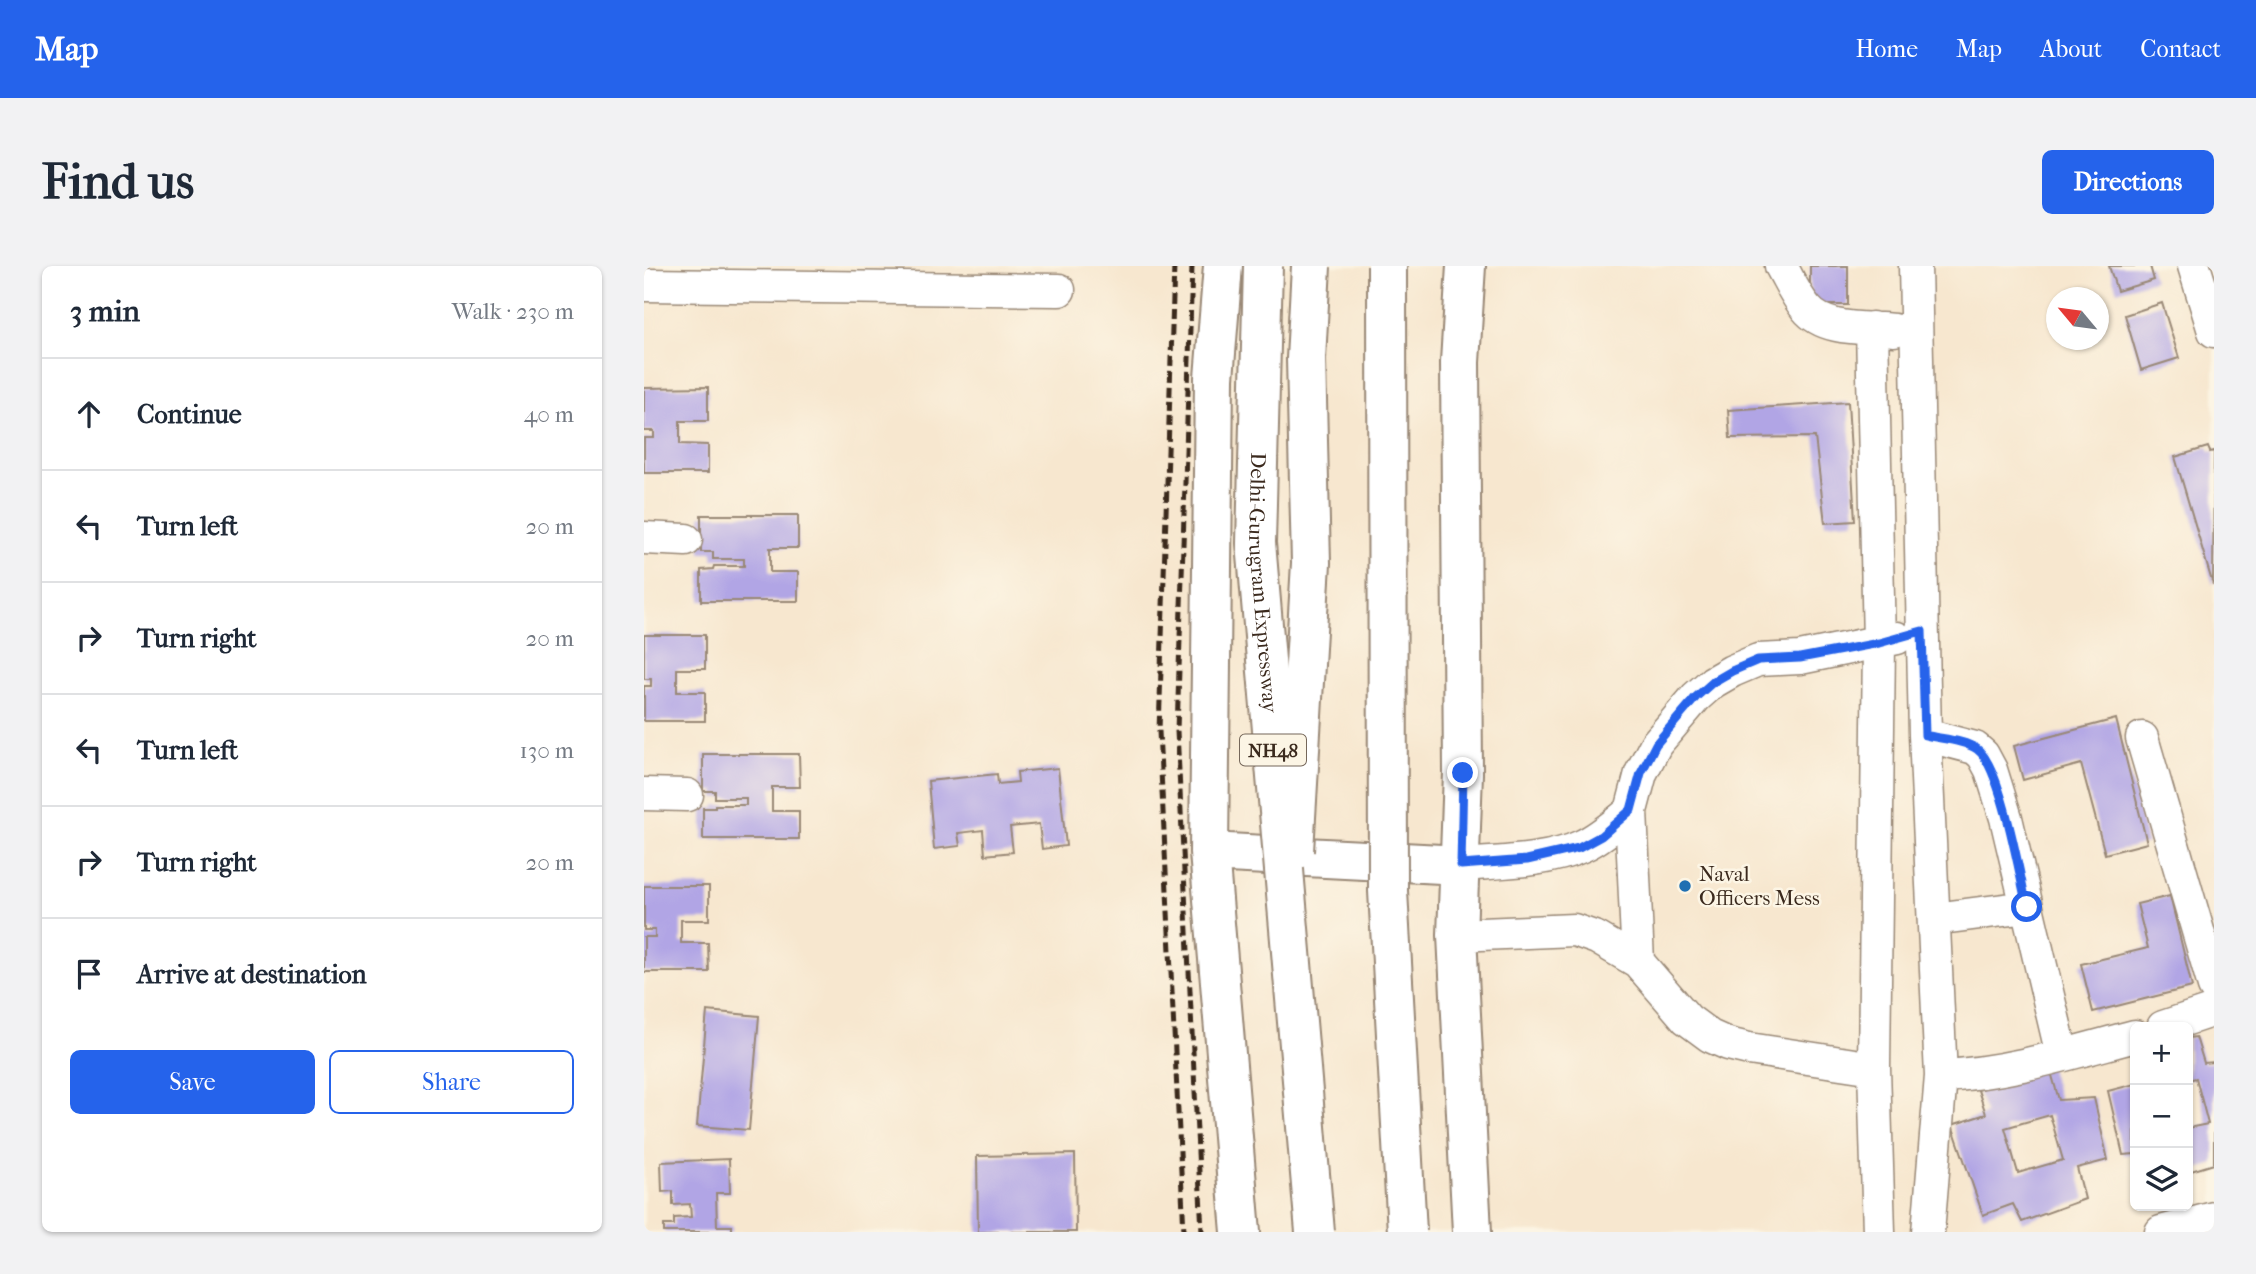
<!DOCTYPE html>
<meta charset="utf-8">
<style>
:root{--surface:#fff;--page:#f2f2f3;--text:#1f2937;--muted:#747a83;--line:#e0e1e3;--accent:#2563eb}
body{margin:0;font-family:"IM FELL French Canon",serif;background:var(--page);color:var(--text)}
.controls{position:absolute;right:21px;bottom:21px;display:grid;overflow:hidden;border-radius:10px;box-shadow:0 2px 5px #0004}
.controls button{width:63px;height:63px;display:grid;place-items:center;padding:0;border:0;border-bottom:2px solid var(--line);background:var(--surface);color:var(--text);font:35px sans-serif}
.compass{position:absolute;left:1402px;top:21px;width:63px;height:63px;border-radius:50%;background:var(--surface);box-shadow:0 2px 5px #0004;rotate:299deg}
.stop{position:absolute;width:21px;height:21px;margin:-16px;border:5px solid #2563eb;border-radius:50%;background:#fff}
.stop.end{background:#2563eb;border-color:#fff;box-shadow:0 2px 7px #0008}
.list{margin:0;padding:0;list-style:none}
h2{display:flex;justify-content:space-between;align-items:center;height:91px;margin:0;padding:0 28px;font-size:30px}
h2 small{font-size:23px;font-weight:400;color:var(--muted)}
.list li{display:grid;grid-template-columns:46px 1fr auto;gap:21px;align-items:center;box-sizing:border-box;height:112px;padding:0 28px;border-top:2px solid var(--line)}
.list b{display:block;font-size:26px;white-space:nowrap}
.list em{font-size:23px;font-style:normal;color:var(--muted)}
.actions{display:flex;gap:14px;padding:21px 28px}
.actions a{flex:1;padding:16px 0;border:2px solid var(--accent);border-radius:10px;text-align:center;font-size:24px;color:var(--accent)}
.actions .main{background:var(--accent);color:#fff}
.icon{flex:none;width:38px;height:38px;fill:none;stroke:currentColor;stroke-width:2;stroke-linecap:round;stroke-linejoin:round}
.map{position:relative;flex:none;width:1570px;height:966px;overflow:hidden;border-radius:10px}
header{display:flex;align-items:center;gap:42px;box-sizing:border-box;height:98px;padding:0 35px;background:var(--accent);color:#fff}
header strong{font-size:33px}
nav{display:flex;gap:38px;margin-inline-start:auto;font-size:24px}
.intro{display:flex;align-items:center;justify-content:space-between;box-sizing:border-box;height:168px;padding:0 42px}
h1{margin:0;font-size:49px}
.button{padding:18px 32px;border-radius:10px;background:var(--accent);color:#fff;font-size:24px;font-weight:700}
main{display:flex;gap:42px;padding:0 42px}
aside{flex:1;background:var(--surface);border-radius:10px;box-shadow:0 2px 5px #0004}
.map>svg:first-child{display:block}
.building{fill:#b1a5e5;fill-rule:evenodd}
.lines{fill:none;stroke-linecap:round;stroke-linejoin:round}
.minor-casing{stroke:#998876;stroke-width:35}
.major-casing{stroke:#998876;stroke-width:42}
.minor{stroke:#fff;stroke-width:32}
.major{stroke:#fff;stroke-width:38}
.rail{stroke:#3b2a1e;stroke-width:5;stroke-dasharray:10 5;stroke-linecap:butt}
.major-bridge-casing{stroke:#998876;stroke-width:42;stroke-linecap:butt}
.highway-bridge-casing{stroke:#998876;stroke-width:42;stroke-linecap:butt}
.major-bridge{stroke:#fff;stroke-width:38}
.highway-bridge{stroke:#fff;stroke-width:38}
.route{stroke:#2563eb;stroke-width:9}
.poi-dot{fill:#1f6fb2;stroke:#fcf5e5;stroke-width:2.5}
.labels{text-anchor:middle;stroke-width:5;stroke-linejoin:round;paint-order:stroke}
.shield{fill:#fcf5e5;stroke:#75675a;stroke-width:2}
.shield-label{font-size:19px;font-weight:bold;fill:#3b2a1e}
.street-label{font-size:21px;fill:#3b2a1e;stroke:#fcf5e5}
.poi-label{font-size:21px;fill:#3b2a1e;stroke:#fcf5e5;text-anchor:start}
</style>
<header>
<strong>Map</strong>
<nav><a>Home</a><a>Map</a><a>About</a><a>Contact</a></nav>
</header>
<div class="intro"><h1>Find us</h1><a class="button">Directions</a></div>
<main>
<aside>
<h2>3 min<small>Walk · 230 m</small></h2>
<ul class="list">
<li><svg class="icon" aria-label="ahead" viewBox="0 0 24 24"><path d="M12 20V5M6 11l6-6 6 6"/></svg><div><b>Continue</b></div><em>40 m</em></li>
<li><svg class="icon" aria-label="left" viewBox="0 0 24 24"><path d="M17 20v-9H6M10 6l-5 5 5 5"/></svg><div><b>Turn left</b></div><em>20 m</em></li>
<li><svg class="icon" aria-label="right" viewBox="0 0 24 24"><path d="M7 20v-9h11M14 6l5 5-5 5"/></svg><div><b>Turn right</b></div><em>20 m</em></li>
<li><svg class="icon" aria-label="left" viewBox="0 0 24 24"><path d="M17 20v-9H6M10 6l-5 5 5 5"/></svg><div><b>Turn left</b></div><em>130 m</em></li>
<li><svg class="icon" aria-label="right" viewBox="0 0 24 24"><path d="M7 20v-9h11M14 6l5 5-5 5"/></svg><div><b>Turn right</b></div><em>20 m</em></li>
<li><svg class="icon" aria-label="arrive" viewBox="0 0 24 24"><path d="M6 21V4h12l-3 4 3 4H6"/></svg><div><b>Arrive at destination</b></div></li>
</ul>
<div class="actions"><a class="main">Save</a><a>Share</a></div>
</aside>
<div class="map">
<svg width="1570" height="966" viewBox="0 0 1570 966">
<rect width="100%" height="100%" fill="#fcf5e5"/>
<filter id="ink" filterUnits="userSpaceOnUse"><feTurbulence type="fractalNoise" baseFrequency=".0143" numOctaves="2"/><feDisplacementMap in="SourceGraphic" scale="14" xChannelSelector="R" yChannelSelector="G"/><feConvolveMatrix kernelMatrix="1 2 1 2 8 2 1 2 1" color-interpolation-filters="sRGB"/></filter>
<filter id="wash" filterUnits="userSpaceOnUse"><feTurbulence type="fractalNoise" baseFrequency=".00686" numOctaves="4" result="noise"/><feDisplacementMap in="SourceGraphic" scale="28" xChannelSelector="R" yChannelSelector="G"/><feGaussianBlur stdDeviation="1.57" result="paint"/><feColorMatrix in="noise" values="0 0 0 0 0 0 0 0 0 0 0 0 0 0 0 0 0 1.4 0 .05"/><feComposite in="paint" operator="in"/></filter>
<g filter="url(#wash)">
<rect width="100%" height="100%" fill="#f7e7cf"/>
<g id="blocks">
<path class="building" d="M 1166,0 L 1204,0 L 1204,39 L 1166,39 Z
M 1465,0 L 1506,0 L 1510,14 L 1473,25 Z
M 1518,37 L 1535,92 L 1497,104 L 1481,49 Z
M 64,121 L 64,155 L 36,155 L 36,178 L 64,179 L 64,207 L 0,207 L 0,172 L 10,172 L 10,165 L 0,165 L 0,122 Z
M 1204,136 L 1211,255 L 1181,257 L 1171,171 L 1086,172 L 1084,144 Z
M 1564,181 L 1566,186 L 1570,185 L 1569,319 L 1531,191 Z
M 57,249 L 154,249 L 154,282 L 126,282 L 126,306 L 154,306 L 154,335 L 57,335 L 57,304 L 69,303 L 70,300 L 100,300 L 100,293 L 69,293 L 69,286 L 57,286 Z
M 0,369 L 61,369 L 61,403 L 33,403 L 33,426 L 61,426 L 61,455 L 0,455 L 0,420 L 7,420 L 7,413 L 0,413 Z
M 1472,453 L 1503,577 L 1461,588 L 1437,498 L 1379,514 L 1370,480 Z
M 59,488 L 155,488 L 156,521 L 128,521 L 128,545 L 155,545 L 155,573 L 59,573 L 59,542 L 71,542 L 71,539 L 102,539 L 102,532 L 71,532 L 71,525 L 59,525 Z
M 414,502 L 422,580 L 398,583 L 395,558 L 366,561 L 369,586 L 341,589 L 339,564 L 314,567 L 316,580 L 290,583 L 284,515 L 353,508 L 354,518 L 374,516 L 373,506 Z
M 0,620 L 65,620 L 65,654 L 37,654 L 37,677 L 64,677 L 65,706 L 0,706 L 0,671 L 11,671 L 11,664 L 0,664 Z
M 1526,630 L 1548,721 L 1449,746 L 1437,698 L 1504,682 L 1493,638 Z
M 63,745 L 115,750 L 105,864 L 53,860 Z
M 1552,771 L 1560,797 L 1570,796 L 1570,898 L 1544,906 L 1544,862 L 1564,858 L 1552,812 L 1544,814 L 1544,772 Z
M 1405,799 L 1415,834 L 1450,832 L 1464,894 L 1433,902 L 1441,933 L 1378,956 L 1369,938 L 1339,949 L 1308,859 L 1342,848 L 1334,824 ZM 1406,849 L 1419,894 L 1374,907 L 1361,862 Z
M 1491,818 L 1491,888 L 1479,889 L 1464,825 Z
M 431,888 L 432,966 L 334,966 L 333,890 Z
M 85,893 L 86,927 L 72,927 L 73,960 L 88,960 L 88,966 L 20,966 L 20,959 L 30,959 L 30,952 L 47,951 L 46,938 L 29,939 L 29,925 L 18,926 L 17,896 Z"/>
</g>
</g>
<g filter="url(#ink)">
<use href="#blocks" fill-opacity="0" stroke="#998876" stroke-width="2"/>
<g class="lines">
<g class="minor-casing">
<path id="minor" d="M 1137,0 C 1145,14 1152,30 1162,42 C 1181,66 1222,61 1250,64
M 1271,0 L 1281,469 L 1297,810 L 1284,966
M 1550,0 L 1570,65
M 0,19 L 415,24
M 1228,62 L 1235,377 L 1230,802 L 1235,966
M 0,272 L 42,274
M 1281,469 L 1331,482 L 1339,489 L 1347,504 L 1362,552 L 1418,789
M 1498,472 L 1570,720
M 0,528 L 43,529
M 817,599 C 854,596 904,596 938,580 C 956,572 971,558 987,545
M 1290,653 L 1383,641
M 813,669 L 930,664 L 953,672 L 994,696 L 1043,753 L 1066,770 L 1084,778 L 1105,783 L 1230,802
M 994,696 L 987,545 L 997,507 L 1012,478 L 1052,431 L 1069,416 L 1088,405 L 1114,394 L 1156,392 L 1253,372
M 1519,761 L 1570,744
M 1297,810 C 1364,807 1427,787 1491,770
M 1517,966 L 1570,952"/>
</g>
<g class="major-casing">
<path id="major" d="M 579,0 L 570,112 L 565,586 L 597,966
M 822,0 L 816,96 L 819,507 L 813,669 L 828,966
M 565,586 L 817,599"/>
</g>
<use href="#minor" class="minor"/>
<use href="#major" class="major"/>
<path class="rail" d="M 530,0 L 515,465 L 540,966
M 548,0 L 533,465 L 558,966"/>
<g class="major-bridge-casing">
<path id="major-bridge" d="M 650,585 L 667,297 L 662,93 L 667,0"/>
</g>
<g class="highway-bridge-casing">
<g id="highway-bridge">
<path id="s1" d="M 619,0 L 612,277 L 671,966"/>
<path d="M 743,0 L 744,625 L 763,966"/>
</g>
</g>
<use href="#major-bridge" class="major-bridge"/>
<use href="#highway-bridge" class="highway-bridge"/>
</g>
</g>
<g class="lines" filter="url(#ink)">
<path class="route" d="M 819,507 L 817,599 L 883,594 L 935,582 L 957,570 L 987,544 L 997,507 L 1012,478 L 1052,431 L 1069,416 L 1088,405 L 1114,394 L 1156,392 L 1235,377 L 1278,365 L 1281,469 C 1297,473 1320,474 1333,483 C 1357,500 1376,610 1383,641"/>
</g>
<circle class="poi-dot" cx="1041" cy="620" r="7"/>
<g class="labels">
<rect class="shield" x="596" y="468.5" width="66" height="31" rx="5"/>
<g class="shield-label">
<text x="629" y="491">NH48</text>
</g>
<g class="street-label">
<text dy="7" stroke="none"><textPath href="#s1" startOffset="317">Delhi-Gurugram Expressway</textPath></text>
</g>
<g class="poi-label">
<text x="1055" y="615">Naval<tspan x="1055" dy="24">Officers Mess</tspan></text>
</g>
</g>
</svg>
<div class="controls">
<button>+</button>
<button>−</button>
<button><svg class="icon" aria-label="layers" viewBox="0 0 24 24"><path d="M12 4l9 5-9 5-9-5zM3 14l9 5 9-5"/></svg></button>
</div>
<svg class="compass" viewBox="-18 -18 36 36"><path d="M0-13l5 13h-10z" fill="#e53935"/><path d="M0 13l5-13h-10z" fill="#747a83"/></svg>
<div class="stop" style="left:1383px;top:641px"></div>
<div class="stop end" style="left:819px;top:507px"></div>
</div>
</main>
